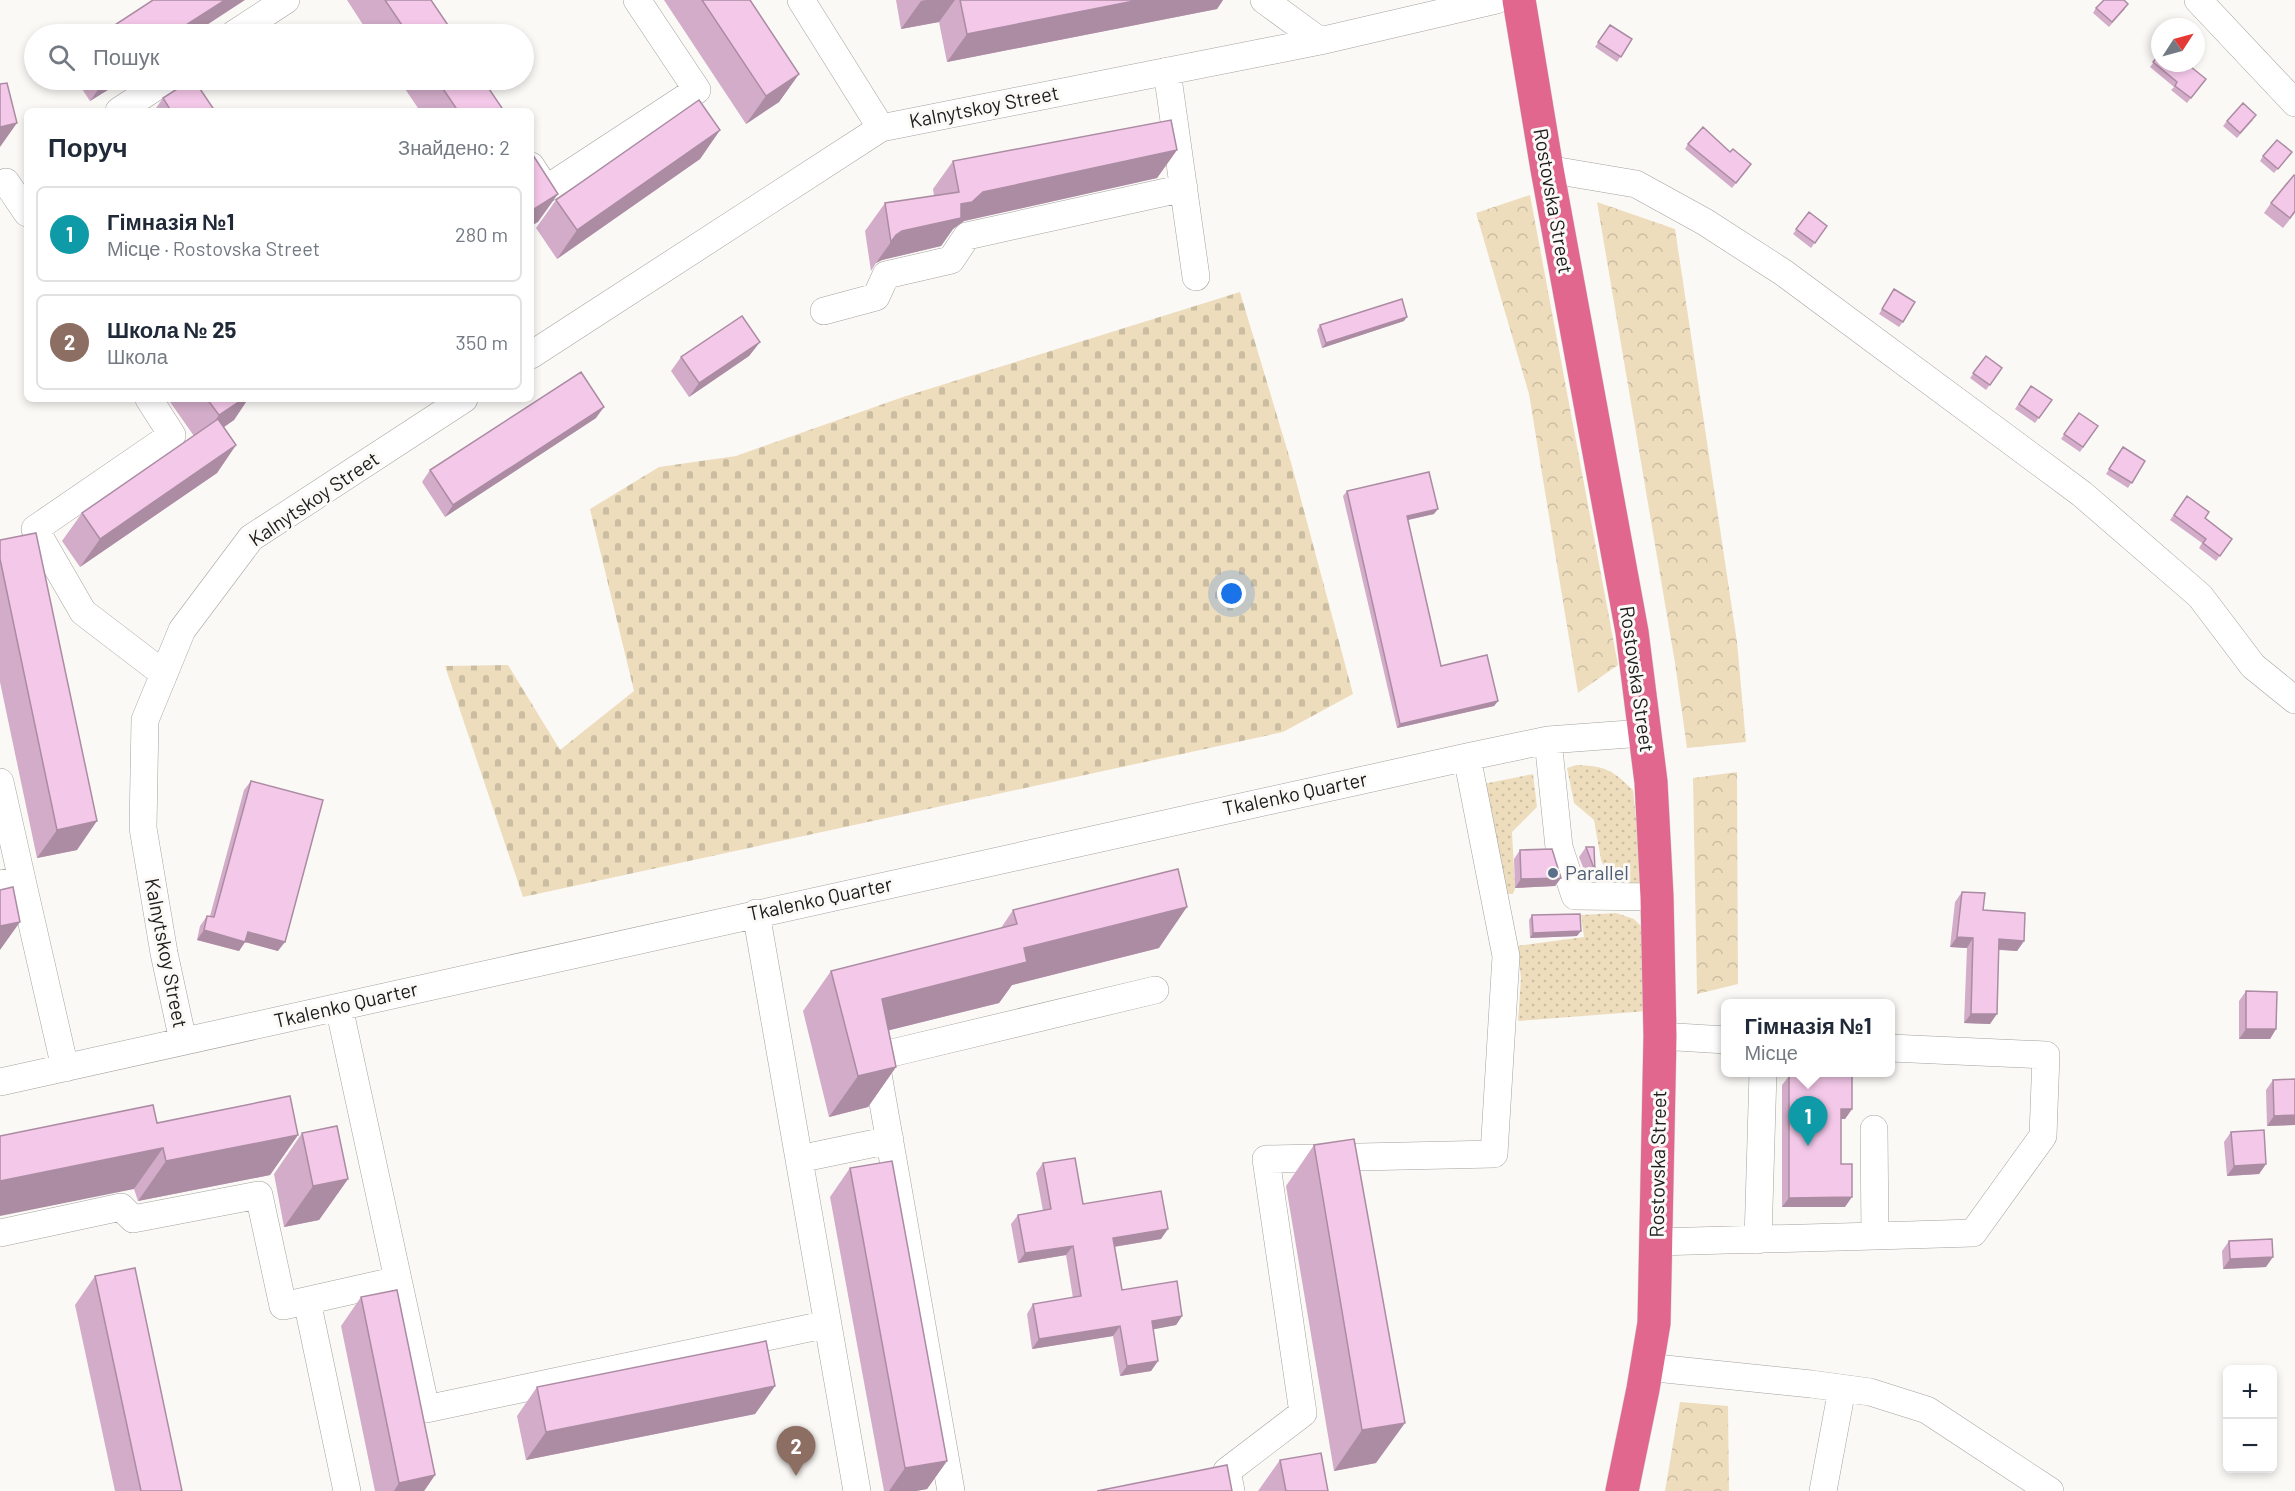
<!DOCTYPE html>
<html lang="uk">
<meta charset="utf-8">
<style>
:root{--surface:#fff;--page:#f6f6f7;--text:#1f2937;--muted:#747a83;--line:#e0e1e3;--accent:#39748c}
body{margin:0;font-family:Barlow,sans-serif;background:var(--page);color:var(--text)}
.controls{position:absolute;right:18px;bottom:18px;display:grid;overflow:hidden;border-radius:9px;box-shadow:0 3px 9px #0003}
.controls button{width:54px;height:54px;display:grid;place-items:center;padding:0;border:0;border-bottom:2px solid var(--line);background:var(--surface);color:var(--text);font:30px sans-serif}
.compass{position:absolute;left:2151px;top:18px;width:54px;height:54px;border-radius:50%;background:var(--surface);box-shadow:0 3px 9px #0003;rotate:54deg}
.you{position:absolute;left:1232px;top:594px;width:21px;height:21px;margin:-15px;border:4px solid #fff;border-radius:50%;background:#1a73e8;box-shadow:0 0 0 9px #1a73e833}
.badge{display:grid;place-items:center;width:39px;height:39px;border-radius:50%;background:var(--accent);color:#fff;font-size:20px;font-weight:700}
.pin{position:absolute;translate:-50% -50px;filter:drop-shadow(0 2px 3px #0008)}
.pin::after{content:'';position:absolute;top:32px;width:21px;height:18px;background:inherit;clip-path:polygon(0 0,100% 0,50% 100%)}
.popup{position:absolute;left:1721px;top:999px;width:174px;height:78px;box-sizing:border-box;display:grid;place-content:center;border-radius:9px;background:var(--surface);filter:drop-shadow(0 2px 4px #0005);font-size:20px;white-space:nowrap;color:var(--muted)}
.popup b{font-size:22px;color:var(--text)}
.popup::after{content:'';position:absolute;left:50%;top:100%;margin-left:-12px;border:12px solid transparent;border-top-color:var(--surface)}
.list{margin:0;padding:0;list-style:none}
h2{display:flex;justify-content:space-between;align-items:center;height:78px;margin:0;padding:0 24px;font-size:26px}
h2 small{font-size:20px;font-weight:400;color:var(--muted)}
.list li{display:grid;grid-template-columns:39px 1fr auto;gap:18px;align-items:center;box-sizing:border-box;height:96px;margin:0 12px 12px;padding:0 12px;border:2px solid var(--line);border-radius:9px}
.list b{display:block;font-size:22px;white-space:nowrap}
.list p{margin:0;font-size:20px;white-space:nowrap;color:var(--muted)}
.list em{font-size:20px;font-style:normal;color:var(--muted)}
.icon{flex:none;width:33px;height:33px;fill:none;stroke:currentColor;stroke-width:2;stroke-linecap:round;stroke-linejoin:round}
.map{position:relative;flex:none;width:2295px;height:1491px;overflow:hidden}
.search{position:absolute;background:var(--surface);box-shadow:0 3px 9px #0003;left:24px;top:24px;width:510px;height:66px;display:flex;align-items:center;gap:15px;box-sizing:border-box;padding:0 21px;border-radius:33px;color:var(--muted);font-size:22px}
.panel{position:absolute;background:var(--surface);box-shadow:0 3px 9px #0003;left:24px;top:108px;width:510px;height:294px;border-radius:9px}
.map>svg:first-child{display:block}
.grass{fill:url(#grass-dots)}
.forest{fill:url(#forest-crowns)}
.cemetery{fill:url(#cemetery-stones)}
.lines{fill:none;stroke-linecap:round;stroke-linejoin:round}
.minor-casing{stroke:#a4a29f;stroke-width:28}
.highway-casing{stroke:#d6d6d6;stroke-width:34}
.minor{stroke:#fff;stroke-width:27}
.highway{stroke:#e1678f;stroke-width:33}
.wall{fill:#d2acc8}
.shaded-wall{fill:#ab8ca3}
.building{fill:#f4c8e9;stroke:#ab8ca3;stroke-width:1.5}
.service-dot{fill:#5c6f8a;stroke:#fbf9f6;stroke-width:2}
.labels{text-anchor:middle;stroke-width:6;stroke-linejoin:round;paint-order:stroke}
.street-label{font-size:20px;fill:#1c1b1a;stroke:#fbf9f6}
.service-label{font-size:20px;fill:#4e5e75;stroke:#fbf9f6;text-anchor:start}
</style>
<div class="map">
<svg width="2295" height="1491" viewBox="0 0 2295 1491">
<defs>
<pattern id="grass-dots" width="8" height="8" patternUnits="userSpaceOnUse" patternTransform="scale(1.5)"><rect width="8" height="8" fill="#edddbd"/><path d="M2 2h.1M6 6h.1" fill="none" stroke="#cbbda2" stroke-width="1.8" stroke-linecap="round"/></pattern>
<pattern id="forest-crowns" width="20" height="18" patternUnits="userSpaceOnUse" patternTransform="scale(1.5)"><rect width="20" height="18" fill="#edddbd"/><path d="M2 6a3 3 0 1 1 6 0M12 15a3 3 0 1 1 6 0" fill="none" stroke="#cbbda2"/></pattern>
<pattern id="cemetery-stones" width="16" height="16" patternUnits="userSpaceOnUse" patternTransform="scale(1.5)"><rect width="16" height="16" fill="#edddbd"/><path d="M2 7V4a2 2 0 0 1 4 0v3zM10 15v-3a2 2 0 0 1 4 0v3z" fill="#cbbda2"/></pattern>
</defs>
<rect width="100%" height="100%" fill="#fbf9f6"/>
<path class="grass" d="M 1576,765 C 1606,766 1612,770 1633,790 L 1643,884 L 1619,886 L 1609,878 L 1601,860 L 1594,820 L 1574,803 L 1567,768 Z
M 1533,774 L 1537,807 L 1512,832 L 1515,888 L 1513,894 L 1502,894 L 1478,785 Z
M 1616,913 L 1634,919 L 1643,928 L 1648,1011 L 1518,1021 L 1521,978 L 1517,946 L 1584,937 L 1581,915 Z"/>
<path class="forest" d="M 1530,195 L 1618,665 L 1578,693 L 1529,394 L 1476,213 Z
M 1597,202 L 1675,229 L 1737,642 L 1746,742 L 1687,748 L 1675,663 Z
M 1737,772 L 1738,984 L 1697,994 L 1693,778 Z
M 1680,1402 L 1728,1406 L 1729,1491 L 1665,1491 Z"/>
<path class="cemetery" d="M 1240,292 L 1292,466 L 1353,694 L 1283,732 L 523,897 L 445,666 L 508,665 L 560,750 L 634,691 L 590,509 L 659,467 L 736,456 L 903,397 Z"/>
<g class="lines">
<g class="minor-casing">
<path id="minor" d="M 801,0 L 881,128
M 1264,0 L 1320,41
M 2198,0 L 2295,103
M 234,34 L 286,0
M 1167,71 L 1196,277
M 119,111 L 166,80
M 531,166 L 546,189 L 697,90 L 637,0
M 1547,169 L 1636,184 L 1705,222 L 1784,273 L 2082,494 L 2200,596 L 2253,666 L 2295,700
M 6,182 L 27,213
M 824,311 L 876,297 L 886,275 L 951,260 L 967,236 L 1184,188
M 531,355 L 881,128 L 1320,41 L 1496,0
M 149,399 L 172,435 L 35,529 L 83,612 L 164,674
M 1548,740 L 1559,847 L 1575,896 L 1657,897
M 0,782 L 22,880
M 0,884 L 22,880 L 65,1068
M 756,913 L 857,1491
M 339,1007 L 426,1409 L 828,1324
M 1660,1036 L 1726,1040
M 183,1041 L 164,953 L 143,828 L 145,720 L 182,630 L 251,538 L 464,399
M 0,1082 L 1467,757 L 1548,740 L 1643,733
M 799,1159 L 890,1140
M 0,1233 L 121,1207 L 133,1219 L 259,1195 L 283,1306 L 398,1280
M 1875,1236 L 1973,1233 L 2043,1136 L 2046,1055 L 1890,1048
M 1758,1240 L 1763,1072
M 1656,1242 L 1875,1236 L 1874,1129
M 307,1301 L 347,1491
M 1646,1367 L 1811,1384 L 1870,1392 L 1927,1410 L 2050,1491
M 951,1491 L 875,1057 L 1155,990
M 1231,1491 L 1227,1471 L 1303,1413 L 1266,1159 L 1494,1154 L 1506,956 L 1467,757
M 1823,1491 L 1842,1389"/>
</g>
<g class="highway-casing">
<path id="highway" d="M 1519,0 L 1547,169 L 1632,632 L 1651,782 L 1657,897 L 1660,1036 L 1654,1323 L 1643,1389 L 1622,1491"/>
</g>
<use href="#minor" class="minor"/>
<use href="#highway" class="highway"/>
</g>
<path class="wall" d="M 347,0 L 431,0 L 454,34 L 369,34 Z
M 664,0 L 750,0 L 799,74 L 779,102 L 746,124 Z
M 896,0 L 1223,0 L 1217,9 L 947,62 L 939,22 L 901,29 Z
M 2096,8 L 2125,9 L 2109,27 L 2093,13 Z
M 1610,25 L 1632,39 L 1617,62 L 1595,47 Z
M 2160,54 L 2186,63 L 2206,79 L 2187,103 L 2171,90 L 2174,87 L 2150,67 Z
M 76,80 L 124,80 L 90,101 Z
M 399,80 L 483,80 L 504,111 L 420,111 Z
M 163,98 L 215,111 L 154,111 Z
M 2253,120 L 2237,138 L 2223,126 L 2227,121 Z
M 720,130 L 700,159 L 557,259 L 536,228 L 556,200 Z
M 1688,144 L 1748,169 L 1732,188 L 1685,149 Z
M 1177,150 L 1157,178 L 964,221 L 953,229 L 941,246 L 882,260 L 876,263 L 871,271 L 865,231 L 885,203 L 934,196 L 933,189 L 953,161 Z
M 2292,152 L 2274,173 L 2260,161 L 2263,156 Z
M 2295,176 L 2295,213 L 2283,228 L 2264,213 L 2271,203 Z
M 1809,212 L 1827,226 L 1811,248 L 1793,234 Z
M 1891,294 L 1903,322 L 1899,327 L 1879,314 Z
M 1404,321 L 1322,348 L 1317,330 L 1320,325 Z
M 760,342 L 749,356 L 689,397 L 671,371 L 681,357 Z
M 1986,356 L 2002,368 L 1986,390 L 1970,378 Z
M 2031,386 L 2052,400 L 2035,423 L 2015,409 Z
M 168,399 L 248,399 L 234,420 L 224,427 L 236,445 L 217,473 L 80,567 L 62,541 L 82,513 L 194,436 Z
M 2079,413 L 2098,426 L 2080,452 L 2061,439 Z
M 596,418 L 445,517 L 422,482 L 430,470 Z
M 2123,447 L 2145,461 L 2128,488 L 2106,474 Z
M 1347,491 L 1434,514 L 1408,520 L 1441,666 L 1498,701 L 1494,706 L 1397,728 L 1343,496 Z
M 2187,496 L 2205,518 L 2232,539 L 2216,561 L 2199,548 L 2202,543 L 2170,520 Z
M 0,540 L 77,850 L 37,858 L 0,682 Z
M 251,781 L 278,951 L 245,942 L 239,951 L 197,940 L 200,926 L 207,916 L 210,916 L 244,790 Z
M 1586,847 L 1595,871 L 1588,880 L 1579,857 Z
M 1520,850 L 1561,878 L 1555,886 L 1515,888 L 1514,859 Z
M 1962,892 L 1983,910 L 2024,941 L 2017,951 L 1999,950 L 1990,1024 L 1964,1023 L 1967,948 L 1950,947 L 1955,902 Z
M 1013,910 L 1159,948 L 1012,985 L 999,1003 L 889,1030 L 896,1067 L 868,1107 L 829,1117 L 803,1011 L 831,971 L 1001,928 Z
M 1532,915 L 1577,936 L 1530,938 L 1529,920 Z
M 2246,991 L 2276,1029 L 2270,1039 L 2239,1039 L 2239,1001 Z
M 1789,1076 L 1852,1109 L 1845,1119 L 1841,1119 L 1841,1164 L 1845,1207 L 1782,1207 L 1782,1085 Z
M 2295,1079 L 2295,1125 L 2267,1126 L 2266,1090 L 2273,1080 Z
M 157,1123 L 298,1135 L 270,1175 L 138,1201 L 134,1189 Z
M 2231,1132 L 2266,1164 L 2259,1174 L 2227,1176 L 2224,1142 Z
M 302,1133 L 348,1179 L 319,1220 L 284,1227 L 274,1174 Z
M 1314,1145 L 1376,1463 L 1334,1471 L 1286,1186 Z
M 1043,1163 L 1083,1204 L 1161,1239 L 1114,1247 L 1122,1290 L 1182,1316 L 1176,1325 L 1153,1329 L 1158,1361 L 1151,1371 L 1120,1376 L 1113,1336 L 1032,1349 L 1027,1314 L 1033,1304 L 1073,1298 L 1066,1255 L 1018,1263 L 1011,1224 L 1018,1215 L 1043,1211 L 1036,1173 Z
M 850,1168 L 947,1461 L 927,1489 L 916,1491 L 884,1491 L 830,1197 Z
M 2229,1241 L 2266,1267 L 2223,1269 L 2222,1251 Z
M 95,1276 L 182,1491 L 115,1491 L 75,1305 Z
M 361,1297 L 435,1475 L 424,1491 L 375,1491 L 341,1326 Z
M 775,1386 L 755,1414 L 526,1460 L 517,1416 L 537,1387 Z
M 1280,1460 L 1328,1491 L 1258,1491 Z"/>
<path class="shaded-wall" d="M 225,0 L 245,0 L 193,34 L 172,34 Z
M 926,0 L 955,0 L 939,22 L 901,29 L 921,1 Z
M 1139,0 L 1223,0 L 1217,9 L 947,62 L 967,34 Z
M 799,74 L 779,102 L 746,124 L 766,96 Z
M 105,80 L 124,80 L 90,101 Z
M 17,123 L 0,147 L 0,127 Z
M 720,130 L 700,159 L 557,259 L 577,230 Z
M 1177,150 L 1157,178 L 964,221 L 953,229 L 941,246 L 882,260 L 876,263 L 896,235 L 983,192 Z
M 558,194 L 538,222 L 531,226 L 531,211 Z
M 1407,317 L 1404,321 L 1322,348 L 1326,343 Z
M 760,342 L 749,356 L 689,397 L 699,383 Z
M 243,399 L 248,399 L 234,420 L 199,444 L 219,415 Z
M 604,407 L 596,418 L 445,517 L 453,505 Z
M 236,445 L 217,473 L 80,567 L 100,539 Z
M 1438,509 L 1434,514 L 1403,521 L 1407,516 Z
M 1498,701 L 1494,706 L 1397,728 L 1400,724 Z
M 97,821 L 77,850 L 37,858 L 57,830 Z
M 1561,878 L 1555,886 L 1515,888 L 1521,879 Z
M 1187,907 L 1159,948 L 1012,985 L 999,1003 L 854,1039 L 882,999 L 1024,948 Z
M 20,922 L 0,950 L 0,926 Z
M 204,930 L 248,932 L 285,942 L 278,951 L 245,942 L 239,951 L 197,940 Z
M 1581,931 L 1577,936 L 1530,938 L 1533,933 Z
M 1957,937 L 1973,938 L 1967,948 L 1950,947 Z
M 1999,939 L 2024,941 L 2017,951 L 1992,949 Z
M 1971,1014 L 1997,1014 L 1990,1024 L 1964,1023 Z
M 2246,1029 L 2276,1029 L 2270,1039 L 2239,1039 Z
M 896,1067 L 868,1107 L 829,1117 L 858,1076 Z
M 1841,1109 L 1852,1109 L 1845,1119 L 1834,1119 Z
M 2295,1115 L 2295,1125 L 2267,1126 L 2274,1116 Z
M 298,1135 L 270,1175 L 138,1201 L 166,1161 Z
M 163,1148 L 134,1189 L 0,1216 L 0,1181 Z
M 2266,1164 L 2259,1174 L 2227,1176 L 2234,1166 Z
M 348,1179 L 319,1220 L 284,1227 L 313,1186 Z
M 1852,1197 L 1845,1207 L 1782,1207 L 1789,1198 Z
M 1168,1229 L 1161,1239 L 1106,1248 L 1113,1238 Z
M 1073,1246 L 1066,1255 L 1018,1263 L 1025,1253 Z
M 2273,1257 L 2266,1267 L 2223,1269 L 2230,1259 Z
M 1182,1316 L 1176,1325 L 1145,1331 L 1152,1321 Z
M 1120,1326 L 1113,1336 L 1032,1349 L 1039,1339 Z
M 1158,1361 L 1151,1371 L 1120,1376 L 1127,1366 Z
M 775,1386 L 755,1414 L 526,1460 L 546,1432 Z
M 1405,1423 L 1376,1463 L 1334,1471 L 1362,1430 Z
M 947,1461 L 927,1489 L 916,1491 L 889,1491 L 905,1468 Z
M 435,1475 L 424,1491 L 394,1491 L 399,1483 Z"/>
<path class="building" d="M 153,0 L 225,0 L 172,34 L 101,34 Z
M 385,0 L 431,0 L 454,34 L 408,34 Z
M 702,0 L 750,0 L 799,74 L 766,96 Z
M 960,0 L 1139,0 L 967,34 Z
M 2104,0 L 2124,0 L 2128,4 L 2112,22 L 2096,8 Z
M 1610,25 L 1632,39 L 1621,57 L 1598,42 Z
M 2160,54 L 2160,63 L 2186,63 L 2206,79 L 2191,98 L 2175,86 L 2177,82 L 2153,62 Z
M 191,80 L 194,80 L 215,111 L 171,111 L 163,98 Z
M 437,80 L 483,80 L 504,111 L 458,111 Z
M 7,83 L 17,123 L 0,127 L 0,84 Z
M 699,100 L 720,130 L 577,230 L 556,200 Z
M 2243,103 L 2256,115 L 2240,133 L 2227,121 Z
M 1171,120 L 1177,150 L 983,192 L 972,202 L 961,204 L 961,218 L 902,231 L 896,235 L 891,242 L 885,203 L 959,192 L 953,161 Z
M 1703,127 L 1730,152 L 1733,149 L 1751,164 L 1736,183 L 1688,144 Z
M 2277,140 L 2292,152 L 2278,169 L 2263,156 Z
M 531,152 L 558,194 L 531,211 Z
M 2294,175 L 2295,176 L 2295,211 L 2290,218 L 2271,203 Z
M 1809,212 L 1827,226 L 1815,243 L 1796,229 Z
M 1894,289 L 1915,302 L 1903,322 L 1882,309 Z
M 1402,299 L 1407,317 L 1326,343 L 1320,325 Z
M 742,316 L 760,342 L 699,383 L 681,357 Z
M 1986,356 L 2002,368 L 1990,385 L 1973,373 Z
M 581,372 L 604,407 L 453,505 L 430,470 Z
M 2031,386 L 2052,400 L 2039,418 L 2019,404 Z
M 207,399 L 243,399 L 219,415 Z
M 2079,413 L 2098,426 L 2083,447 L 2064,434 Z
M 218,419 L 236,445 L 100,539 L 82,513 Z
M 2123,447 L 2145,461 L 2132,483 L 2109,469 Z
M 1429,472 L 1438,509 L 1407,516 L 1441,666 L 1487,655 L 1498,701 L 1400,724 L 1347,491 Z
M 2187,496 L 2209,512 L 2205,518 L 2232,539 L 2220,556 L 2203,543 L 2206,539 L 2174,515 Z
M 36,533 L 97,821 L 57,830 L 0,559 L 0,540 Z
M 251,781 L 323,800 L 285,942 L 248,932 L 245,942 L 204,930 L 207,916 L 214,917 Z
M 1586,847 L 1594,847 L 1595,871 Z
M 1552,849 L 1561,878 L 1521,879 L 1520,850 Z
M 1178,869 L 1187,907 L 1024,948 L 1027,962 L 882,999 L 896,1067 L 858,1076 L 831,971 L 1017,924 L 1013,910 Z
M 13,887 L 20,922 L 0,926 L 0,890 Z
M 1962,892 L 1985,893 L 1983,910 L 2025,913 L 2024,941 L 1999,939 L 1997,1014 L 1971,1014 L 1973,938 L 1957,937 Z
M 1580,914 L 1581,931 L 1533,933 L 1532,915 Z
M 2246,991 L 2277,992 L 2276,1029 L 2246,1029 Z
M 1789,1076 L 1852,1076 L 1852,1109 L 1841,1109 L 1841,1164 L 1852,1164 L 1852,1197 L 1789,1198 Z
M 2295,1079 L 2295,1115 L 2274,1116 L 2273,1080 Z
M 290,1096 L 298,1135 L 166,1161 L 163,1148 L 0,1181 L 0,1136 L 153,1105 L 157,1123 Z
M 337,1126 L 348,1179 L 313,1186 L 302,1133 Z
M 2264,1130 L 2266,1164 L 2234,1166 L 2231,1132 Z
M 1354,1139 L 1405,1423 L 1362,1430 L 1314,1145 Z
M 1075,1158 L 1083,1204 L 1161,1191 L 1168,1229 L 1113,1238 L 1122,1290 L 1177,1281 L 1182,1316 L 1152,1321 L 1158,1361 L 1127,1366 L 1120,1326 L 1039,1339 L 1033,1304 L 1081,1296 L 1073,1246 L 1025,1253 L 1018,1215 L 1051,1209 L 1043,1163 Z
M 892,1161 L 947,1461 L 905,1468 L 850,1168 Z
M 2272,1239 L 2273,1257 L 2230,1259 L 2229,1241 Z
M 135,1268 L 182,1491 L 141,1491 L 95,1276 Z
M 397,1290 L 435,1475 L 399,1483 L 361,1297 Z
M 766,1341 L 775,1386 L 546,1432 L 537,1387 Z
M 1321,1453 L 1328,1491 L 1286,1491 L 1280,1460 Z
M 1227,1465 L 1232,1491 L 1097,1491 Z"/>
<circle class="service-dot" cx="1553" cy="873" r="6"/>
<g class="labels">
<g class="street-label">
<text transform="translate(984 107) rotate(-11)" y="7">Kalnytskoy Street</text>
<text transform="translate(1553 201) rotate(80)" y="7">Rostovska Street</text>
<text transform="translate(314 499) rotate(-34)" y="7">Kalnytskoy Street</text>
<text transform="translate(1637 679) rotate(82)" y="7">Rostovska Street</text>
<text transform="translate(1295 794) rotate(-12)" y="7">Tkalenko Quarter</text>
<text transform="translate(820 899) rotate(-12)" y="7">Tkalenko Quarter</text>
<text transform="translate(166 953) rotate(79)" y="7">Kalnytskoy Street</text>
<text transform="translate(346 1005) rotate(-13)" y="7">Tkalenko Quarter</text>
<text transform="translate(1658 1164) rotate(-89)" y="7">Rostovska Street</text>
</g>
<g class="service-label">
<text x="1565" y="880">Parallel</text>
</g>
</g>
</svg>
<div class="controls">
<button>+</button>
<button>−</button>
</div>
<svg class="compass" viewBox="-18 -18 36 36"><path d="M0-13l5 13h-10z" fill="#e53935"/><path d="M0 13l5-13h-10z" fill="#747a83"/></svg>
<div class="you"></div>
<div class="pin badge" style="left:1808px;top:1146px;background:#0f9aa8">1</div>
<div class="popup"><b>Гімназія №1</b>Місце</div>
<div class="pin badge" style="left:796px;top:1476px;background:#8d6e63">2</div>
<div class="search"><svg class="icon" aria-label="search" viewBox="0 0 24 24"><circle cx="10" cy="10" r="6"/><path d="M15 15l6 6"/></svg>Пошук</div>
<section class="panel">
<h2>Поруч<small>Знайдено: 2</small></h2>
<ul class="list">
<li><span class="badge" style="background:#0f9aa8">1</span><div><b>Гімназія №1</b><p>Місце · Rostovska Street</p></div><em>280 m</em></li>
<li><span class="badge" style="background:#8d6e63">2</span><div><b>Школа № 25</b><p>Школа</p></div><em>350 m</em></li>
</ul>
</section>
</div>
